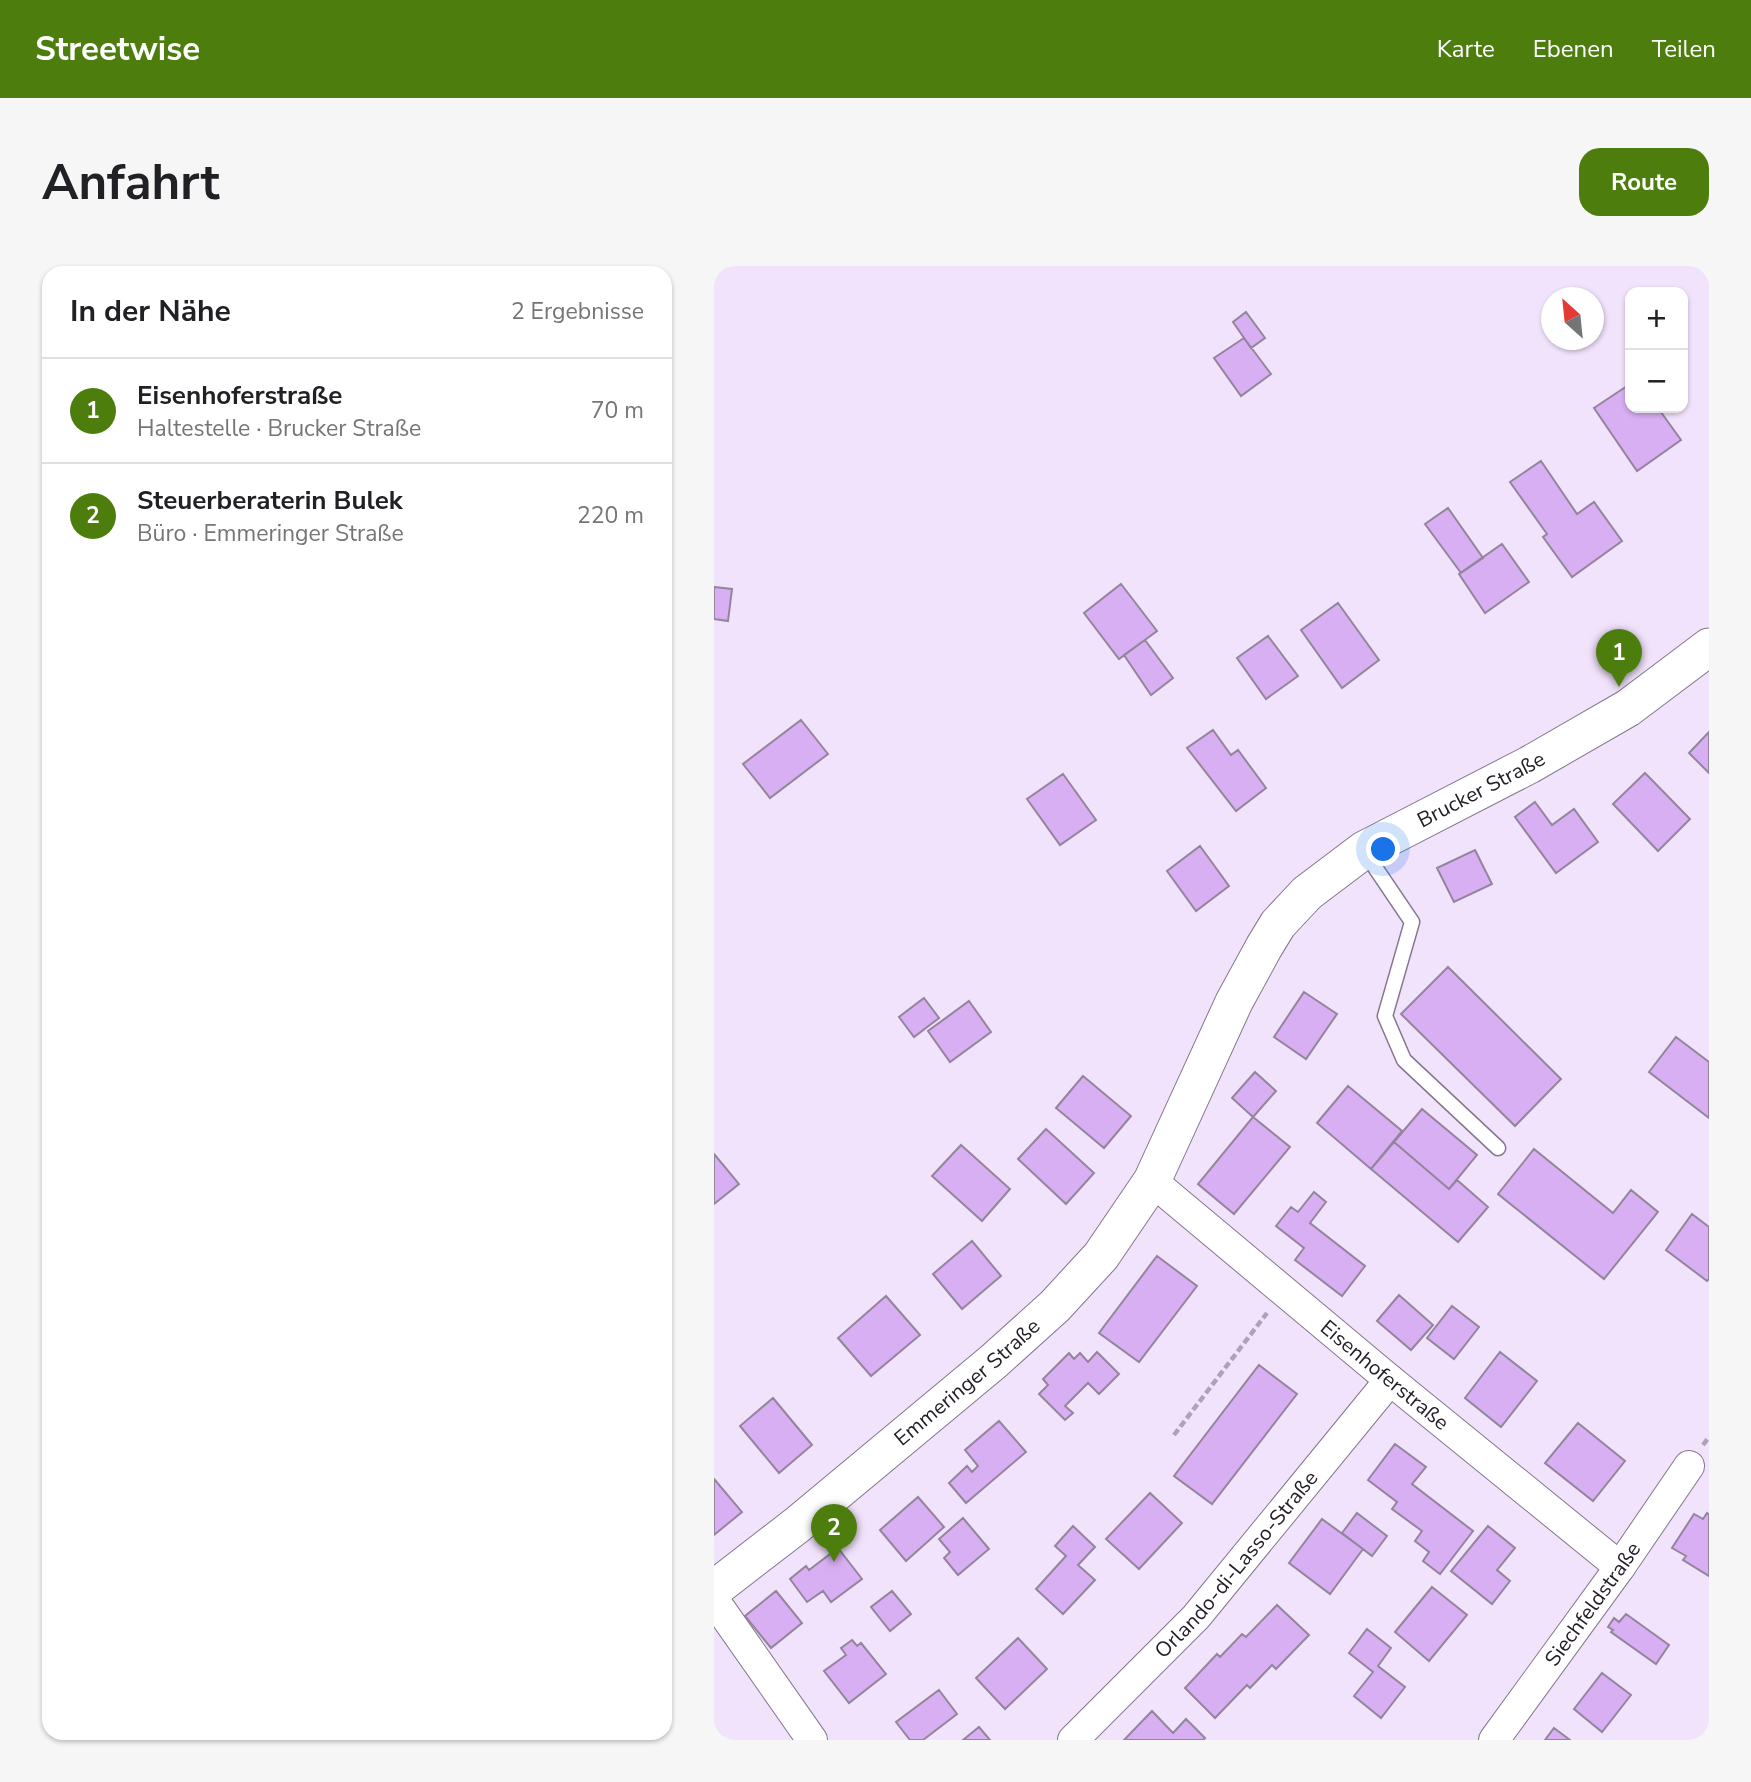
<!DOCTYPE html>
<html lang="de">
<meta charset="utf-8">
<style>
:root{--surface:#fff;--page:#f6f6f6;--text:#202124;--muted:#757577;--line:#e0e0e0;--accent:#4d7e0d}
body{margin:0;font-family:"Nunito Sans",sans-serif;background:var(--page);color:var(--text)}
.controls{position:absolute;right:21px;top:21px;display:grid;overflow:hidden;border-radius:14px;box-shadow:0 2px 5px #0004}
.controls button{width:63px;height:63px;display:grid;place-items:center;padding:0;border:0;border-bottom:2px solid var(--line);background:var(--surface);color:var(--text);font:35px sans-serif}
.compass{position:absolute;left:827px;top:21px;width:63px;height:63px;border-radius:50%;background:var(--surface);box-shadow:0 2px 5px #0004;rotate:333deg}
.you{position:absolute;left:670px;top:584px;width:24px;height:24px;margin:-18px;border:5px solid #fff;border-radius:50%;background:#1a73e8;box-shadow:0 0 0 10px #1a73e833}
.badge{display:grid;place-items:center;width:46px;height:46px;border-radius:50%;background:var(--accent);color:#fff;font-size:23px;font-weight:700}
.pin{position:absolute;translate:-50% -58px;filter:drop-shadow(0 2px 4px #0008)}
.pin::after{content:'';position:absolute;top:37px;width:24px;height:21px;background:inherit;clip-path:polygon(0 0,100% 0,50% 100%)}
.list{margin:0;padding:0;list-style:none}
h2{display:flex;justify-content:space-between;align-items:center;height:91px;margin:0;padding:0 28px;font-size:30px}
h2 small{font-size:23px;font-weight:400;color:var(--muted)}
.list li{display:grid;grid-template-columns:46px 1fr auto;gap:21px;align-items:center;box-sizing:border-box;height:105px;padding:0 28px;border-top:2px solid var(--line)}
.list b{display:block;font-size:26px;white-space:nowrap}
.list p{margin:0;font-size:23px;white-space:nowrap;color:var(--muted)}
.list em{font-size:23px;font-style:normal;color:var(--muted)}
.map{position:relative;flex:none;width:995px;height:1474px;overflow:hidden;border-radius:21px}
header{display:flex;align-items:center;gap:42px;box-sizing:border-box;height:98px;padding:0 35px;background:var(--accent);color:#fff}
header strong{font-size:33px}
nav{display:flex;gap:38px;margin-inline-start:auto;font-size:24px}
.intro{display:flex;align-items:center;justify-content:space-between;box-sizing:border-box;height:168px;padding:0 42px}
h1{margin:0;font-size:49px}
.button{padding:18px 32px;border-radius:21px;background:var(--accent);color:#fff;font-size:24px;font-weight:700}
main{display:flex;gap:42px;padding:0 42px}
aside{flex:1;background:var(--surface);border-radius:21px;box-shadow:0 2px 5px #0004}
.map>svg:first-child{display:block}
.building{fill:#d9aff4;stroke:#93859c;stroke-width:2}
.lines{fill:none;stroke-linecap:round;stroke-linejoin:round}
.service-casing{stroke:#84768d;stroke-width:17}
.minor-casing{stroke:#84768d;stroke-width:32}
.tertiary-casing{stroke:#84768d;stroke-width:39}
.path{stroke:#aea2b6;stroke-width:4.5;stroke-dasharray:7 3.5;stroke-linecap:butt}
.service{stroke:#fff;stroke-width:14}
.minor{stroke:#fff;stroke-width:30}
.tertiary{stroke:#fff;stroke-width:37}
.labels{text-anchor:middle;stroke-width:5;stroke-linejoin:round;paint-order:stroke}
.street-label{font-size:21px;fill:#221c25;stroke:#f2e3fc}
</style>
<header>
<strong>Streetwise</strong>
<nav><a>Karte</a><a>Ebenen</a><a>Teilen</a></nav>
</header>
<div class="intro"><h1>Anfahrt</h1><a class="button">Route</a></div>
<main>
<aside>
<h2>In der Nähe<small>2 Ergebnisse</small></h2>
<ul class="list">
<li><span class="badge">1</span><div><b>Eisenhoferstraße</b><p>Haltestelle · Brucker Straße</p></div><em>70 m</em></li>
<li><span class="badge">2</span><div><b>Steuerberaterin Bulek</b><p>Büro · Emmeringer Straße</p></div><em>220 m</em></li>
</ul>
</aside>
<div class="map">
<svg width="995" height="1474" viewBox="0 0 995 1474">
<rect width="100%" height="100%" fill="#f2e3fc"/>
<path class="building" d="M 532,46 L 551,72 L 537,82 L 519,56 Z
M 530,72 L 557,108 L 527,130 L 500,92 Z
M 916,118 L 916,142 L 936,142 L 937,143 L 944,142 L 967,174 L 923,205 L 880,142 Z
M 827,195 L 863,248 L 880,236 L 908,275 L 858,311 L 829,271 L 833,268 L 796,216 Z
M 734,242 L 769,292 L 747,307 L 711,258 Z
M 788,278 L 815,316 L 771,347 L 745,308 Z
M 407,318 L 443,365 L 405,393 L 370,347 Z
M 0,321 L 18,323 L 14,355 L 0,353 Z
M 624,337 L 665,394 L 628,422 L 587,364 Z
M 554,370 L 584,410 L 552,433 L 523,392 Z
M 431,374 L 459,412 L 437,429 L 410,389 Z
M 87,454 L 114,488 L 56,532 L 29,498 Z
M 499,464 L 517,489 L 524,484 L 552,522 L 522,545 L 473,482 Z
M 995,466 L 995,507 L 975,487 Z
M 931,507 L 976,553 L 944,585 L 899,538 Z
M 349,508 L 382,554 L 346,579 L 313,533 Z
M 821,536 L 838,559 L 860,543 L 884,576 L 842,607 L 801,551 Z
M 486,580 L 515,620 L 482,645 L 453,605 Z
M 761,584 L 778,618 L 740,636 L 723,602 Z
M 734,701 L 847,813 L 801,860 L 687,748 Z
M 590,726 L 623,748 L 592,793 L 560,771 Z
M 210,732 L 225,752 L 200,771 L 185,751 Z
M 255,735 L 277,766 L 236,796 L 214,765 Z
M 962,771 L 995,796 L 995,852 L 935,806 Z
M 541,806 L 562,825 L 539,851 L 518,832 Z
M 369,810 L 417,850 L 390,882 L 342,842 Z
M 634,820 L 688,865 L 657,903 L 603,857 Z
M 708,843 L 763,889 L 735,923 L 680,876 Z
M 539,851 L 576,881 L 520,948 L 484,918 Z
M 332,863 L 380,907 L 352,938 L 304,893 Z
M 680,876 L 735,923 L 743,914 L 774,941 L 744,976 L 657,903 Z
M 247,879 L 296,923 L 268,955 L 218,910 Z
M 820,883 L 899,947 L 917,924 L 944,946 L 890,1013 L 784,928 Z
M 0,888 L 25,918 L 0,938 Z
M 600,926 L 612,936 L 596,957 L 651,1000 L 628,1030 L 581,994 L 590,982 L 562,960 L 577,941 L 584,946 Z
M 978,948 L 995,961 L 995,1013 L 993,1015 L 952,984 Z
M 258,975 L 287,1010 L 248,1043 L 219,1008 Z
M 443,990 L 483,1020 L 425,1096 L 385,1067 Z
M 685,1029 L 719,1059 L 697,1084 L 663,1055 Z
M 172,1030 L 206,1069 L 157,1110 L 124,1072 Z
M 738,1040 L 765,1061 L 740,1093 L 713,1072 Z
M 383,1086 L 405,1108 L 385,1128 L 374,1117 L 351,1140 L 359,1147 L 351,1154 L 325,1128 L 334,1119 L 329,1113 L 355,1087 L 360,1093 L 366,1087 L 374,1096 Z
M 786,1086 L 823,1115 L 787,1161 L 751,1132 Z
M 545,1099 L 583,1128 L 498,1238 L 460,1210 Z
M 59,1132 L 98,1179 L 65,1207 L 26,1160 Z
M 285,1155 L 312,1186 L 252,1237 L 235,1217 L 253,1200 L 258,1206 L 264,1200 L 251,1184 Z
M 864,1157 L 911,1195 L 879,1235 L 831,1197 Z
M 681,1178 L 712,1201 L 698,1218 L 759,1265 L 726,1308 L 709,1295 L 715,1286 L 701,1275 L 708,1265 L 678,1243 L 683,1236 L 654,1214 Z
M 0,1213 L 28,1246 L 0,1269 Z
M 436,1227 L 468,1257 L 425,1303 L 392,1273 Z
M 204,1231 L 230,1261 L 192,1295 L 166,1264 Z
M 643,1247 L 673,1270 L 658,1290 L 628,1267 Z
M 993,1247 L 995,1249 L 995,1310 L 969,1294 L 972,1290 L 958,1282 L 980,1248 L 989,1253 Z
M 249,1252 L 275,1283 L 244,1309 L 230,1292 L 236,1286 L 225,1273 Z
M 608,1253 L 649,1283 L 616,1328 L 575,1297 Z
M 359,1260 L 381,1281 L 364,1299 L 381,1314 L 349,1348 L 322,1323 L 352,1290 L 341,1280 Z
M 774,1260 L 801,1282 L 783,1304 L 796,1315 L 778,1338 L 737,1305 Z
M 124,1282 L 148,1313 L 117,1336 L 109,1325 L 93,1336 L 76,1313 L 92,1300 L 95,1304 Z
M 718,1321 L 753,1349 L 715,1395 L 681,1366 Z
M 62,1325 L 88,1357 L 57,1382 L 31,1350 Z
M 178,1325 L 197,1348 L 176,1365 L 157,1341 Z
M 563,1339 L 595,1369 L 562,1403 L 558,1399 L 536,1422 L 533,1419 L 501,1452 L 471,1422 L 503,1388 L 506,1391 L 528,1368 L 532,1371 Z
M 912,1348 L 955,1379 L 942,1398 L 897,1366 L 899,1364 L 894,1361 L 900,1352 L 905,1356 Z
M 653,1363 L 677,1382 L 664,1400 L 691,1421 L 667,1452 L 640,1430 L 659,1406 L 635,1387 Z
M 304,1372 L 333,1403 L 291,1443 L 262,1412 Z
M 138,1374 L 143,1380 L 147,1377 L 172,1408 L 135,1437 L 110,1405 L 132,1389 L 127,1382 Z
M 888,1407 L 917,1429 L 888,1466 L 860,1443 Z
M 225,1424 L 243,1448 L 209,1474 L 196,1474 L 182,1456 Z
M 438,1445 L 459,1467 L 472,1453 L 491,1472 L 489,1474 L 410,1474 Z
M 265,1461 L 276,1474 L 249,1474 Z
M 840,1462 L 856,1474 L 831,1474 Z"/>
<g class="lines">
<g class="service-casing">
<path id="service" d="M 650,585 L 698,656 L 671,750 L 690,794 L 784,882"/>
</g>
<g class="minor-casing">
<g id="minor">
<path id="s1" d="M 438,915 L 676,1114 L 906,1301"/>
<path d="M 0,1334 L 98,1474"/>
<path id="s2" d="M 359,1474 L 482,1351 L 676,1114"/>
<path id="s3" d="M 780,1474 L 906,1301 L 975,1200"/>
</g>
</g>
<g class="tertiary-casing">
<g id="tertiary">
<path id="s4" d="M 0,1323 L 83,1259 L 280,1095 L 341,1040 L 387,990 L 438,915 L 520,736 L 550,681 L 564,658 L 593,627 L 650,584 L 815,499 L 914,442 L 995,381"/>
</g>
</g>
<path class="path" d="M 460,1169 L 553,1047
M 989,1179 L 995,1171"/>
<use href="#service" class="service"/>
<use href="#minor" class="minor"/>
<use href="#tertiary" class="tertiary"/>
</g>
<g class="labels">
<g class="street-label">
<text dy="7" stroke="none"><textPath href="#s4" startOffset="1134">Brucker Straße</textPath></text>
<text dy="7" stroke="none"><textPath href="#s1" startOffset="303">Eisenhoferstraße</textPath></text>
<text dy="7" stroke="none"><textPath href="#s4" startOffset="327">Emmeringer Straße</textPath></text>
<text dy="7" stroke="none"><textPath href="#s2" startOffset="240">Orlando-di-Lasso-Straße</textPath></text>
<text dy="7" stroke="none"><textPath href="#s3" startOffset="168">Siechfeldstraße</textPath></text>
</g>
</g>
</svg>
<div class="controls">
<button>+</button>
<button>−</button>
</div>
<svg class="compass" viewBox="-18 -18 36 36"><path d="M0-13l5 13h-10z" fill="#e53935"/><path d="M0 13l5-13h-10z" fill="#757577"/></svg>
<div class="you"></div>
<div class="pin badge" style="left:905px;top:421px">1</div>
<div class="pin badge" style="left:120px;top:1296px">2</div>
</div>
</main>
